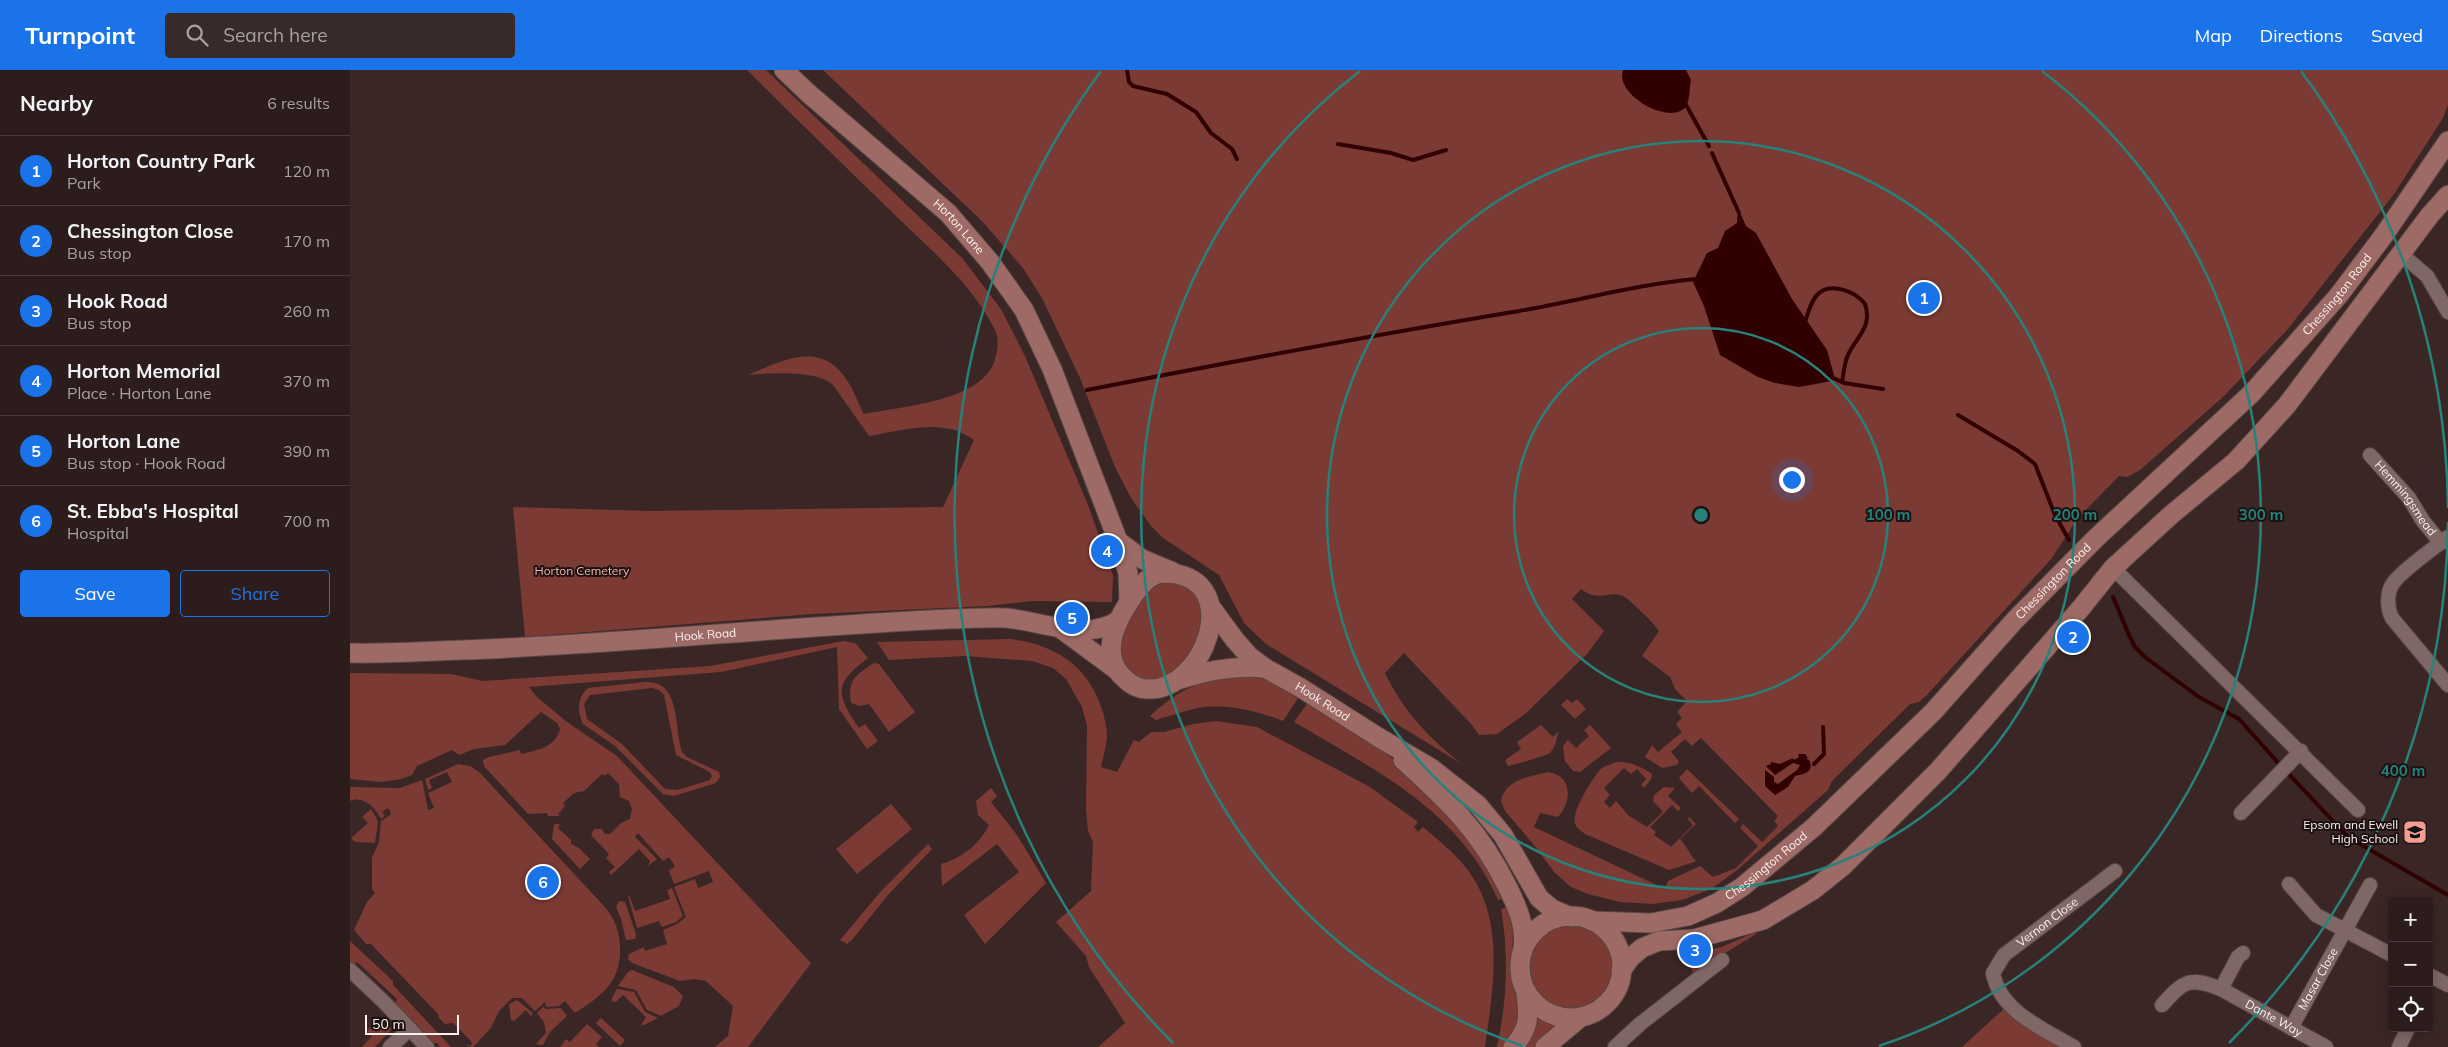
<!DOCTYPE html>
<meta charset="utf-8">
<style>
:root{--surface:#2c1d1c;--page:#382a29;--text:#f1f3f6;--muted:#a6a2a3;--line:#483b3b;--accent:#1a73e8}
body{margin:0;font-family:Mulish,sans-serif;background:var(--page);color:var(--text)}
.controls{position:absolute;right:15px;bottom:15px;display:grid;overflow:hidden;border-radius:5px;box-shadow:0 2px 12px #0003}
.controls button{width:45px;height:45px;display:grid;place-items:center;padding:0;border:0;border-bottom:1px solid var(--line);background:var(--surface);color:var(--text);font:25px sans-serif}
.scale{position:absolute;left:15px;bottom:12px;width:94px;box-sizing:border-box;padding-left:5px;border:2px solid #fdf0ee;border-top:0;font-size:14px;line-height:18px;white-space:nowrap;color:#fdf0ee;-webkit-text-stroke:4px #1b1211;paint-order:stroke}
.you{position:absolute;left:1441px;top:409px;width:18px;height:18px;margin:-12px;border:4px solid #fff;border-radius:50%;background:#1a73e8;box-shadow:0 0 0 8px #1a73e833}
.badge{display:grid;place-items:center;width:32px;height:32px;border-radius:50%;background:var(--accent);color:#fff;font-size:16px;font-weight:700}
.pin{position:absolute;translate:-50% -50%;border:2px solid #fff;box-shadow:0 1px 5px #0006}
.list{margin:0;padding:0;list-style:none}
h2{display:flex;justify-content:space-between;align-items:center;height:65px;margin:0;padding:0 20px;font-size:21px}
h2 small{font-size:16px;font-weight:400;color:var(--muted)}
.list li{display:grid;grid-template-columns:32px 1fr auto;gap:15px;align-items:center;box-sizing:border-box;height:70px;padding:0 20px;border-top:1px solid var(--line)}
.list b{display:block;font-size:19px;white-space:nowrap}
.list p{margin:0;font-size:16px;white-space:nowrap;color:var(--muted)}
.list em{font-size:16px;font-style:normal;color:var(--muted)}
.actions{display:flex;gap:10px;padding:15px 20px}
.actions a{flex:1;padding:11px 0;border:1px solid var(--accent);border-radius:5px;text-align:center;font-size:18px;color:var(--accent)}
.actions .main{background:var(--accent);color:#fff}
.icon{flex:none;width:28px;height:28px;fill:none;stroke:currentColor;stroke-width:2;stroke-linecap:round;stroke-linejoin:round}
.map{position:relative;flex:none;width:2098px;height:977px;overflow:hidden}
header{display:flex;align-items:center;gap:30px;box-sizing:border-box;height:70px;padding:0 25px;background:var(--accent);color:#fff}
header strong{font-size:24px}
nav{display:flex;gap:28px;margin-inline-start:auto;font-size:18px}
.search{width:350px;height:45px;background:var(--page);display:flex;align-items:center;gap:12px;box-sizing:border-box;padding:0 18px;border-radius:5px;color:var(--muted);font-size:19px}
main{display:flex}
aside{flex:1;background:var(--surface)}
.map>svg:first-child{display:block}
.green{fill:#7c3a34;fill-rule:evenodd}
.water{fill:#310000}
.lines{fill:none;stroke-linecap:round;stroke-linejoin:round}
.stream{stroke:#310000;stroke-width:4}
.street-casing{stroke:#564544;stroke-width:16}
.secondary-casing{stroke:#564544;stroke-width:21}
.street{stroke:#7e6764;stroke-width:14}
.secondary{stroke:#9e6a65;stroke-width:19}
.ring{fill:none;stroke:#27827b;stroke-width:2.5}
.labels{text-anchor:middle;stroke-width:4;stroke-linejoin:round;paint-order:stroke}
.street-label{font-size:12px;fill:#fdf0ee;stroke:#1b1211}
.park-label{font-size:12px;fill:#f6b1a9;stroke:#1b1211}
.poi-label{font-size:12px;fill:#fdf0ee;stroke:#1b1211;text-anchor:end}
.centre{fill:#27827b;stroke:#1b1211;stroke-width:2.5}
.ring-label{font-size:15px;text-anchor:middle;font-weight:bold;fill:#27827b;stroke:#1b1211;stroke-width:4;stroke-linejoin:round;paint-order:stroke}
</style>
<header>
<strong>Turnpoint</strong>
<div class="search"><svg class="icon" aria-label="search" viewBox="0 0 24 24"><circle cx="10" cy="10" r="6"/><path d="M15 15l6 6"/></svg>Search here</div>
<nav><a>Map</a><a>Directions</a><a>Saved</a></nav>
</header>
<main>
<aside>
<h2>Nearby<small>6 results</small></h2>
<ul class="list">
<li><span class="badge">1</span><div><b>Horton Country Park</b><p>Park</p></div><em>120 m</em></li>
<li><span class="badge">2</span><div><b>Chessington Close</b><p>Bus stop</p></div><em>170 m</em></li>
<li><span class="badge">3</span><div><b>Hook Road</b><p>Bus stop</p></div><em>260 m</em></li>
<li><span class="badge">4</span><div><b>Horton Memorial</b><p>Place · Horton Lane</p></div><em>370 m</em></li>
<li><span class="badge">5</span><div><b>Horton Lane</b><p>Bus stop · Hook Road</p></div><em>390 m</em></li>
<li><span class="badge">6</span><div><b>St. Ebba's Hospital</b><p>Hospital</p></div><em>700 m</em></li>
</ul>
<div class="actions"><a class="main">Save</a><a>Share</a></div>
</aside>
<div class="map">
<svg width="2098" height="977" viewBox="0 0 2098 977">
<rect width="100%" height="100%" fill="#3a2725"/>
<path class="green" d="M 397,0 L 416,0 L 612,188 L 651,239 L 675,286 L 738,435 L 763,505 L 762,532 L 682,531 L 638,536 L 463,544 L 175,567 L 163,437 L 301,441 L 593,437 L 624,370 C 594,347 553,360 519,366 L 483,315 C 468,300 418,303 398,305 C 433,290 472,269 498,312 C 505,322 508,334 514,344 C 549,337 623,332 642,297 C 647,287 650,270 645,260 C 623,215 581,180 546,146 C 496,97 446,49 397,0 Z
M 473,0 L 2098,0 L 2098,35 L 2093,48 L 2044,124 L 1937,260 L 1873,327 L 1790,400 L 1777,407 L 1769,406 L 1727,449 L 1702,488 L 1576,626 L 1569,632 L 1560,634 L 1482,711 L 1478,720 L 1386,801 L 1361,819 L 1332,830 L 1302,834 L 1270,832 L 1238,824 L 1221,817 L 1205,803 L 1184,775 L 1155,741 L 1151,731 C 1154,710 1181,706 1198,702 C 1223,706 1222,731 1208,747 L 1190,743 L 1184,757 L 1315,819 L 1318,811 L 1350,796 L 1363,807 L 1386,798 L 1408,776 L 1390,758 L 1393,754 L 1412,772 L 1428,756 L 1424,751 L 1428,746 L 1351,668 L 1342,676 L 1335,669 L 1321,682 L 1329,691 L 1327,695 L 1312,698 L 1295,687 L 1302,675 L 1308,682 L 1332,662 L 1326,654 L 1332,648 L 1327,642 L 1337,631 L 1325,619 L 1320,607 L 1292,586 L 1309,561 C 1306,555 1279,529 1273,526 C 1259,520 1249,533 1231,519 L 1222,529 L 1254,561 L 1238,583 L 1175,644 L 1147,664 L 1129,665 L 1122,655 L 1054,583 L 1035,603 C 1054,642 1078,667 1112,694 L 916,574 L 894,553 L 869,505 L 813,468 L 801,456 L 781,428 L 765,397 L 730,308 L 693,230 L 673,198 L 632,151 Z
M 819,512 L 840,517 L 853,537 L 853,556 L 837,590 L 811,613 L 785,608 C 781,602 773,596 771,589 C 764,564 793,513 819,512 Z
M 661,569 C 700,574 733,592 748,629 C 753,641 757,654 757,667 C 756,677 753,688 751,697 L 767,702 L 784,670 L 789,672 L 801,662 L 814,662 L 843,654 L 866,651 L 907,657 L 1020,717 L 1068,752 L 1064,757 L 1068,762 L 1073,757 C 1088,770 1105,783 1117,799 C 1156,850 1143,918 1135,977 L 748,977 L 775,953 L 739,897 L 736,886 L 706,852 L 741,821 L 743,772 L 738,761 L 736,739 L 737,656 L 732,637 L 716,609 L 703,598 L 682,591 L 614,586 L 539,590 L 527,572 Z
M 494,571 L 505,573 L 518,588 C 484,614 485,623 509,658 L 515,654 L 528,671 L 517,679 L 489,639 L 487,577 L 371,602 L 179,617 L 187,627 L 217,652 L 267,686 L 461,893 L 398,977 L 365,977 L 378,966 L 383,936 L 356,911 L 345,909 L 330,911 L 282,893 L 278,889 L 279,884 L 294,877 L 295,881 L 317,874 L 313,860 L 327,854 L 336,847 L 324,817 L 345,809 L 348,818 L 363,812 L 359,801 L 324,814 L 319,801 L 325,796 L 319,787 L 313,791 L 288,763 L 285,767 L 307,789 L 298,796 L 300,791 L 289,779 L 261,805 L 259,802 L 265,797 L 256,788 L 259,784 L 241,765 L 244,759 L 252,759 L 255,764 L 260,764 L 271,753 L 280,749 L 282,739 L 279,731 L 270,727 L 269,714 L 258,703 L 254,706 L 252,704 L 234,721 L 224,723 L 213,733 L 215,736 L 208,744 L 210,746 L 198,746 L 197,743 L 178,744 L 134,696 L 133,690 L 139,687 L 170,680 L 171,684 C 186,681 206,677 210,659 L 207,653 L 191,642 L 155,675 L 124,679 L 109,685 L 102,680 L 67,696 L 62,705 L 51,709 L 31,712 L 0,709 L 0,603 L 101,604 L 133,611 L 360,596 Z
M 524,593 L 529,594 L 565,642 L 539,662 L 519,634 L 510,636 L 501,633 C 497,610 506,605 524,593 Z
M 893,604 L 917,608 L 950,625 L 933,651 C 907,641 876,633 848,638 C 834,641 820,646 806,650 L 800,646 C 828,620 855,607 893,604 Z
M 295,612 C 331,610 324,657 332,682 L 337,687 L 369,702 L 370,707 L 366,713 L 324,726 L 313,724 L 265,676 L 233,654 C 227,641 227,628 238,618 ZM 302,618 L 309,620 L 314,625 L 326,685 L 360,702 L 362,706 L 360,710 L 327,720 L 315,719 L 272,674 L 237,649 L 234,634 L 240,625 Z
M 1217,629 L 1222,633 L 1227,629 L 1236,639 L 1225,649 L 1211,635 Z
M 959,631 L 1037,684 L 1068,710 L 1115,757 L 1155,828 L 1148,830 C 1109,740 1025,700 944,652 Z
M 1191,655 L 1203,667 L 1209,661 C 1207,667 1205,678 1200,683 C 1198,685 1161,696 1158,696 L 1155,690 L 1171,679 L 1167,672 Z
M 1240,655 L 1261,678 L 1230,702 L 1223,701 L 1215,691 L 1213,676 L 1218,670 L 1226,678 L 1239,666 L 1234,660 Z
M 1267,692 C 1279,691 1292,697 1302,704 L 1301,709 L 1294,718 L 1291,715 L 1296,709 L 1287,699 L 1281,704 L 1274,698 L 1254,718 L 1260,725 L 1254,732 L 1260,738 L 1266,731 L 1279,746 L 1297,757 L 1313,742 L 1303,731 L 1304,725 L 1314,717 L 1325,718 L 1318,726 L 1331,738 L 1328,741 L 1322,735 L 1300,757 L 1306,762 L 1304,765 L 1321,777 L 1343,755 L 1338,749 L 1339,747 L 1346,754 L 1330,769 C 1337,776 1339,784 1346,791 L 1344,792 L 1319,800 L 1235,764 C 1231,761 1226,758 1225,753 C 1221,742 1244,705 1252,698 C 1257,695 1262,694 1267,692 Z
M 108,694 L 120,696 L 129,702 L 254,836 C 264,847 269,860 270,875 C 272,911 253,925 225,943 L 215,931 L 209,936 L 196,937 L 195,932 L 185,941 L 172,928 L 162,928 L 149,941 L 141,958 L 123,977 L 116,975 L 122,975 L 121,971 L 103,953 L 95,954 L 89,948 L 88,944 L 21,874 L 16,874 L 4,860 L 17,832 L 25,823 L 22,819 L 22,788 L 29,772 L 31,751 L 40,745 L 41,742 L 38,738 L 32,742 L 35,746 L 31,749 C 26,738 13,725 0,731 L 0,717 L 50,718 L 72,710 L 78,740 L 84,738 L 78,723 L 102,712 L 97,702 L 79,710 L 82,718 L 78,720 L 75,709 Z
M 1337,699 L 1389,749 L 1385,753 L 1349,716 L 1342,723 L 1329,708 Z
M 641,718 L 647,726 L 641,732 L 667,765 L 696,813 L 635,874 L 614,845 L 669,802 L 647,774 L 592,816 L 591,794 C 612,788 629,775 639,755 L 628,745 L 626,731 Z
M 541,734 L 562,759 L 507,804 L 486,779 Z
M 21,739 L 28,751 L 25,773 L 5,772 L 1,768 L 18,753 L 12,747 Z
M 204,754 L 210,754 L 208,758 L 221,770 L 221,774 L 229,778 L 240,789 L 230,799 L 202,769 Z
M 578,774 L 582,779 L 537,826 L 502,870 L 497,874 L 490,870 L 532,820 Z
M 322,818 L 333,846 L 326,852 L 312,857 L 309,851 L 287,858 L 278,826 L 279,825 L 285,841 L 320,829 L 317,820 Z
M 269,831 L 275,832 L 286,864 L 285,869 L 276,870 L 271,849 L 266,837 Z
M 1158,837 L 1163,862 L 1161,905 L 1172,946 L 1155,977 L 1147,977 C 1157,932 1159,884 1151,839 Z
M1180 897a41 41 0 1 1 82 0a41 41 0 1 1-82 0Z
M 1405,862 L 1406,864 L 1343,903 L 1337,884 L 1372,877 Z
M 0,871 L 43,911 L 43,915 L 101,977 L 90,977 L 87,973 L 81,973 L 45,933 L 47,929 L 7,892 L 4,895 L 0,892 Z
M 282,900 L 324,917 L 333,926 L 329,936 L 311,946 L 297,940 L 286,920 L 268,916 L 278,902 Z
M 267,919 L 284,922 L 295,942 L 308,948 L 294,955 L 291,955 L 296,947 L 273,925 L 266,932 L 262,931 L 262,928 Z
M 167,930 L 183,943 L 181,946 L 176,940 L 164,951 L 161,950 L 159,934 Z
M 1657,936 L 1718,977 L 1612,977 Z
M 193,937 L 196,939 L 211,938 L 217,946 L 200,962 L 193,975 L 186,974 L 196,963 L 194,952 L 187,943 Z
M 1187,947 L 1208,956 L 1185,977 L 1173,977 L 1182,963 Z
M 251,948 L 275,970 L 270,976 L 246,953 Z
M 25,952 L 31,958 L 36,953 L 42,959 L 25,977 L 12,977 L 22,966 L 17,961 Z
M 237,954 L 252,967 L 246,974 L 249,977 L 210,977 L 216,969 L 220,972 Z"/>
<path class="water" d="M 1273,0 L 1336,0 L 1341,10 C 1339,18 1340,30 1336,36 C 1323,57 1264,26 1273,0 Z
M 1388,138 L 1396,156 L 1406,163 L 1442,229 L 1477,280 L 1484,305 L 1482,311 L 1449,317 L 1425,313 L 1408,307 L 1370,285 L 1354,236 L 1343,212 L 1357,183 L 1368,178 L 1375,161 L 1387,153 Z
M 1448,684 L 1455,684 L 1458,688 L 1456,689 L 1459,690 C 1465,702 1454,704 1445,706 L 1438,717 L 1425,725 L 1415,716 L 1415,700 L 1424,707 L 1424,712 L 1428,714 L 1447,700 L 1450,695 L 1443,693 L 1425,705 L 1416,696 L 1421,694 L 1421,692 L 1430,694 L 1443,688 L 1444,690 L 1449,687 Z"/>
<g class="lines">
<path class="stream" d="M 777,0 L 779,12 L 783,16 L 817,24 L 846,42 L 861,63 L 882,79 L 887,89
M 1335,33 L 1359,76
M 988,74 L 1041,83 L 1063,90 L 1096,80
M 1362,83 L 1389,143
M 1455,252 C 1458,243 1461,230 1469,223 C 1482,212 1506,222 1515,234 C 1523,257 1506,267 1498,285 C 1494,293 1494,303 1492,312
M 1481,307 L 1494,313 L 1533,319
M 737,320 C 880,292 1024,265 1169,241 C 1228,231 1287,214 1347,209
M 1608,345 L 1668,381 L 1685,394 L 1705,445 L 1719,470
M 1763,527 L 1779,565 L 1785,577 L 1796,588 L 1849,627 L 1889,649 L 1931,696
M 1464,694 L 1474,684 L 1473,657
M 1936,701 L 1998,767 L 2098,825"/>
<g class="street-casing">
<g id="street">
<path d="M 2051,184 L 2077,206 L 2098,242"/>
<path id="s1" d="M 2020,385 L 2059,428 L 2073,451 L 2091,473"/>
<path d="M 2098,467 C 2084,478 2054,499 2044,512 C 2036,522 2037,538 2042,548 L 2098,615"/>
<path d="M 1763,498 L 2008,740"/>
<path d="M 1891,743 L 1951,681"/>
<path d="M 1939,814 L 1966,845 L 2042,885"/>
<path d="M 0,900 L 34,932 L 77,977"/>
<path d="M 2079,905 L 2098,915"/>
<path d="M 1871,919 L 1888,887 L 1893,883"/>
<path id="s2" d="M 1812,935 C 1834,911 1839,906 1871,919 L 1976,977"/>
<path id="s3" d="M 1941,958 L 2020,815"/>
<path d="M 40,977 L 60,959"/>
<path d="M 1265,977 L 1290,954 L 1372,890"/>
<path id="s4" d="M 1724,977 C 1694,959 1650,942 1643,903 L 1654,885 L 1765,801"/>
<path d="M 2049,977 L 2058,958"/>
</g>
</g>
<g class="secondary-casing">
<g id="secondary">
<path id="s5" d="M 434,0 L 458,23 L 598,143 L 640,192 L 674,240 L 702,299 L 768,471 L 778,503 L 779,532"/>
<path d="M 768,471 L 792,489 L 823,502"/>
<path d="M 820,503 C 896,511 853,623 797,619 C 788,619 780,614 774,608 C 748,585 767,549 783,526 C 789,518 795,509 805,505 C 809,503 815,503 820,503 Z"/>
<path id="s6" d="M 860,536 L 885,570 L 899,586 L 915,598 L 951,618 L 1028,667 L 1081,698 L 1128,735 L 1153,765 L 1189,828 L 1202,839 L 1221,847"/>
<path d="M 710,558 L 767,600"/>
<path id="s7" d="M 0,583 C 38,584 75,581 113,580 C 276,574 438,556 601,549 C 619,549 638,547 656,548 C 691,551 738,572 769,550"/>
<path d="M 831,609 C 859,600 885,595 915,598"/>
<path d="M 1053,690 C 1098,731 1130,761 1157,816 C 1167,836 1176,856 1173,878"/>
<circle cx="1221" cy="897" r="51"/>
<path id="s8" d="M 1242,851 L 1301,853 L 1338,846 L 1367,833 L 1392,817 L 1464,757 L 1583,642 L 1665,550 L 1745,469 L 1902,323 L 1989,225 L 2034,165 L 2098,71"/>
<path d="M 1271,901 L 1280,888 L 1292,878 L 1309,871 L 1344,869 L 1413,850 L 1463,820 L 1493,796 L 1588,701 L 1731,538 L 1763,498 L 1822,444 L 1886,391 L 1937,335 L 2080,145 L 2098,125"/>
<path d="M 1163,977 C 1180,958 1179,946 1176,922"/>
<path d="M 1195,977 L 1231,947"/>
</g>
</g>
<use href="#street" class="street"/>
<use href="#secondary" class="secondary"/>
</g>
<g class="ring">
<circle cx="1351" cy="445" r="187"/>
<circle cx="1351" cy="445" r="374"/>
<path d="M1173 976A560 560 0 0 1 1010 1M1692 1A560 560 0 0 1 1529 976"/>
<path d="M2098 452A747 747 0 0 1 1879 973M823 973A747 747 0 0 1 751 1M1951 1A747 747 0 0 1 2098 438"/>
</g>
<defs>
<g id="school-square" transform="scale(1.25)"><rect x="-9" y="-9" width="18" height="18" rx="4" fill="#f59c92" stroke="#1b1211"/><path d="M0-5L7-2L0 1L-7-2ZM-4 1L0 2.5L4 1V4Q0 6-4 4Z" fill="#111"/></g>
</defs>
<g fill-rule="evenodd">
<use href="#school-square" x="2065" y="762"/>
</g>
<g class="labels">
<g class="street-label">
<text dy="4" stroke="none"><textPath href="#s5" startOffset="235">Horton Lane</textPath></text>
<text dy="4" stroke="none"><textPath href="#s8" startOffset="999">Chessington Road</textPath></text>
<text dy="4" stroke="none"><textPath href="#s1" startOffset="56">Hemmingsmead</textPath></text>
<text dy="4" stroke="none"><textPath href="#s8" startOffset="595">Chessington Road</textPath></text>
<text dy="4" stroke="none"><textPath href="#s7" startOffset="356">Hook Road</textPath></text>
<text dy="4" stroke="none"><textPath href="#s6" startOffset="150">Hook Road</textPath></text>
<text dy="4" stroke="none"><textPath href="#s8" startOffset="190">Chessington Road</textPath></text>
<text dy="4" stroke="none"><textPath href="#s4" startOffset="189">Vernon Close</textPath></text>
<text dy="4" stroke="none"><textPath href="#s3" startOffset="56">Masar Close</textPath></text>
<text dy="4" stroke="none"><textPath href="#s2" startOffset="129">Dante Way</textPath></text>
</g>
<g class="park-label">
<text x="232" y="505">Horton Cemetery</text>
</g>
<g class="poi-label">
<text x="2048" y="759">Epsom and Ewell<tspan x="2048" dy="14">High School</tspan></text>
</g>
</g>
<circle cx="1351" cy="445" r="8" class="centre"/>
<g class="ring-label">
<text x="1538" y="450">100 m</text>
<text x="1725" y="450">200 m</text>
<text x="1911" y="450">300 m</text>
<text x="2053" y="706">400 m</text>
</g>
</svg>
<div class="controls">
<button>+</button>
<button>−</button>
<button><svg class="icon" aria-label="locate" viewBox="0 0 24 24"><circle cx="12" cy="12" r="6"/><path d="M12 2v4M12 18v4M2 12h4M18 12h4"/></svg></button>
</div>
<div class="scale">50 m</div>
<div class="you"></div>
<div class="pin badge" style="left:1574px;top:228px">1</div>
<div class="pin badge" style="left:1723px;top:567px">2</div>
<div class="pin badge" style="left:1345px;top:880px">3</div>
<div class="pin badge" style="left:757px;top:481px">4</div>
<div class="pin badge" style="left:722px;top:548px">5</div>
<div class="pin badge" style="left:193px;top:812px">6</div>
</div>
</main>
